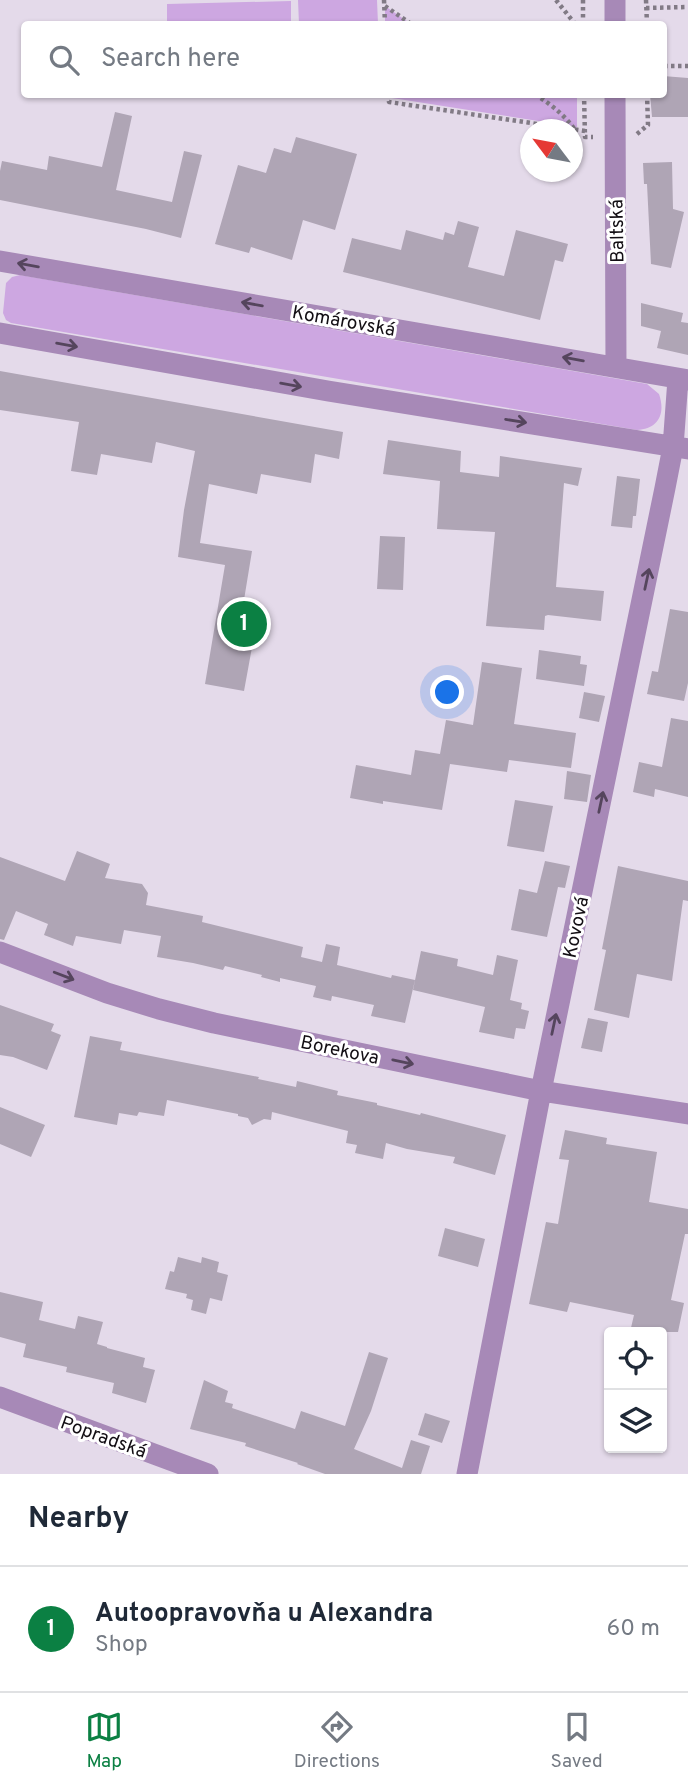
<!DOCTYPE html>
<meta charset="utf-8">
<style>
:root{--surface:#fff;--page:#f2f2f3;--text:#1f2937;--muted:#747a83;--line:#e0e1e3;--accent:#0b8043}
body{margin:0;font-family:Overpass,sans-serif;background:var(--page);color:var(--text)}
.controls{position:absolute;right:21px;bottom:21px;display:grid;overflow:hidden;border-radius:7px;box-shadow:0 2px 5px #0004}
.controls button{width:63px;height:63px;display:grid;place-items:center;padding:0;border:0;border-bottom:2px solid var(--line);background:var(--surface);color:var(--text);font:35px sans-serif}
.compass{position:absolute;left:520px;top:119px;width:63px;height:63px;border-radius:50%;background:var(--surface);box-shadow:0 2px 5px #0004;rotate:302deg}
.you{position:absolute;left:448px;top:693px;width:24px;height:24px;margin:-18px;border:5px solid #fff;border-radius:50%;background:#1a73e8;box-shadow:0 0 0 10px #1a73e833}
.badge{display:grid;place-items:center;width:46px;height:46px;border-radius:50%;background:var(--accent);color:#fff;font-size:23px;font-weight:700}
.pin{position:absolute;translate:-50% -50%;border:4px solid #fff;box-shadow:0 2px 7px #0006}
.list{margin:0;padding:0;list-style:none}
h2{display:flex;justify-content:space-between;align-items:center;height:91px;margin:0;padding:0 28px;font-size:30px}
h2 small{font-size:23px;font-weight:400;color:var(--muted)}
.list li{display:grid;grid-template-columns:46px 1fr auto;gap:21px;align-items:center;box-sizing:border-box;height:126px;padding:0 28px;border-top:2px solid var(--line)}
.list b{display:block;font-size:26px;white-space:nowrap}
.list p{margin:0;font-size:23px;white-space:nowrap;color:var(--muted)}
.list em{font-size:23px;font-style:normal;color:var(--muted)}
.icon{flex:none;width:38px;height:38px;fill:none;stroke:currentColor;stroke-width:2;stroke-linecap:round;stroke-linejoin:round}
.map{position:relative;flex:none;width:688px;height:1474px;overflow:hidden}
.search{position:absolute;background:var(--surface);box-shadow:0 2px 5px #0004;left:21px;right:21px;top:21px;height:77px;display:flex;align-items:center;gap:18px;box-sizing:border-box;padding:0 24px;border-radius:7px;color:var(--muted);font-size:26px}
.sheet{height:217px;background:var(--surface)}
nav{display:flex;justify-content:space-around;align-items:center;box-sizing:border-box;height:98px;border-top:2px solid var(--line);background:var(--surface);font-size:19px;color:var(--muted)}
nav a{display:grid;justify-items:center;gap:4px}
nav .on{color:var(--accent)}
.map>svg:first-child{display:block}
.green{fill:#cda7e1}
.building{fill:#afa5b5}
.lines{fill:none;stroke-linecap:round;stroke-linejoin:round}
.path{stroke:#817a85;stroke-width:4.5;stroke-dasharray:3.5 3.5;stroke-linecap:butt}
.minor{stroke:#a789b7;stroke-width:21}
.oneway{stroke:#55455d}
.labels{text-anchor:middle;stroke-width:6;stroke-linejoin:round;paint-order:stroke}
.street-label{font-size:19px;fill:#120e13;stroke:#fff}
</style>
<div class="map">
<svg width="688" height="1474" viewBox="0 0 688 1474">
<rect width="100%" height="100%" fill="#e4daea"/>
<path class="green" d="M 298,0 L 377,0 L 378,24 L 299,24 Z
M 291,1 L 291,24 L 167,24 L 167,4 Z
M 385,6 L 411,24 L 385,24 Z
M 392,95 L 577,95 L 577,127 L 392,98 Z
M 20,275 L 647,384 L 659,394 C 666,414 658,429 637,430 L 11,323 L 6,320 L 3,313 L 6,283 L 12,277 Z"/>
<path class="building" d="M 663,76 L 688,78 L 688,117 L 652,117 L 650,94 L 663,94 Z
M 115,112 L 132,116 L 116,190 L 172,202 L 184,151 L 202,155 L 181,238 L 146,229 L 0,200 L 0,171 L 2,161 L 47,170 L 49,156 L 102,167 Z
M 296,137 L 357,154 L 335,230 L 303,220 L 292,260 L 251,247 L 249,253 L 215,244 L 238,165 L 266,173 L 274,148 L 291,153 Z
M 672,162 L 673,209 L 684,212 L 671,268 L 651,264 L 647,184 L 644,184 L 643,163 Z
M 458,221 L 479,227 L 468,267 L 504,276 L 516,230 L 568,244 L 563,262 L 555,260 L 540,320 L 343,272 L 352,238 L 401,250 L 406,230 L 443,240 L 445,232 L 454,235 Z
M 641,303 L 683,313 L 681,322 L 688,323 L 688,355 L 657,348 L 661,331 L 641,326 Z
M 0,371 L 343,432 L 339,459 L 315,454 L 311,483 L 261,474 L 257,494 L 209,484 L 200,543 L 252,551 L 243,606 L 259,609 L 244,691 L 205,684 L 225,565 L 178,557 L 184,510 L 195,451 L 156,442 L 152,463 L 101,454 L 97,475 L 71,471 L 79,422 L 0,410 Z
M 388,440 L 461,451 L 460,472 L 499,477 L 500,456 L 582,468 L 578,486 L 564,483 L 556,587 L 604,591 L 601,621 L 548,615 L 545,616 L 544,630 L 486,626 L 495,532 L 437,529 L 440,481 L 383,474 Z
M 617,476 L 640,479 L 636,516 L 633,516 L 632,528 L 611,526 Z
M 380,536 L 405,537 L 403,590 L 377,589 Z
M 670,609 L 688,612 L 688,683 L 684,701 L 647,694 L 652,671 L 658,672 Z
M 539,650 L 581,656 L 580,664 L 587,665 L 584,686 L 536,679 Z
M 482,662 L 522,668 L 514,724 L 576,733 L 571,768 L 509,760 L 507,772 L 450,764 L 442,810 L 383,801 L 383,804 L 350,798 L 356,765 L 411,775 L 415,750 L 440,754 L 446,720 L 473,725 Z
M 584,692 L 605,696 L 599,722 L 579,718 Z
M 671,718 L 688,721 L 688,797 L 655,789 L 654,797 L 633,792 L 639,762 L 662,767 Z
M 567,771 L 591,775 L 587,802 L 564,799 Z
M 515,800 L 553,806 L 544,852 L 507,846 Z
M 77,851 L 110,864 L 105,878 L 142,884 L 148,893 L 146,905 L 203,916 L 202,922 L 303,947 L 301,957 L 322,962 L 326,944 L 340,947 L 337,965 L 391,978 L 392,975 L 415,980 L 405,1023 L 371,1016 L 374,1005 L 332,996 L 331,1001 L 313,997 L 316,986 L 280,978 L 280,982 L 261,977 L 262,975 L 225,966 L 223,970 L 193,963 L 157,957 L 161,936 L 124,930 L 121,944 L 76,936 L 73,946 L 44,935 L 48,924 L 16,911 L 4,940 L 0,939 L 0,857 L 65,881 Z
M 545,861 L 570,866 L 565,888 L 558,887 L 547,937 L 511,930 L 519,889 L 537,893 Z
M 618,866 L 688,881 L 688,901 L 683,900 L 672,981 L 637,974 L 629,1018 L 594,1010 L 606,950 L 602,949 Z
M 421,951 L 458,959 L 457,966 L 493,975 L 497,955 L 518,960 L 510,1000 L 522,1003 L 521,1009 L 529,1011 L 525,1029 L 516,1028 L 514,1039 L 479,1032 L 485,1007 L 413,990 Z
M 0,1005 L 54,1024 L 51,1031 L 61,1035 L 47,1070 L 13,1057 L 0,1055 Z
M 588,1018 L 608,1022 L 602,1052 L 581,1048 Z
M 90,1036 L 122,1042 L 120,1050 L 259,1077 L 258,1079 L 296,1087 L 297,1081 L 338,1091 L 337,1095 L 377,1103 L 377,1105 L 420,1115 L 421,1113 L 506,1135 L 495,1175 L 453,1163 L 455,1157 L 407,1149 L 386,1143 L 383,1159 L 355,1153 L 357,1145 L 346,1143 L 348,1131 L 272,1112 L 271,1120 L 264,1119 L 252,1125 L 248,1118 L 238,1116 L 238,1114 L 167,1100 L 164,1116 L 139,1112 L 137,1116 L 119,1113 L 117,1125 L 74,1117 Z
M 0,1107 L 45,1125 L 31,1157 L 0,1144 Z
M 565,1130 L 607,1138 L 606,1144 L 657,1152 L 649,1202 L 688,1209 L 688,1234 L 685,1234 L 671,1300 L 684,1303 L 678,1332 L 630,1332 L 634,1315 L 570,1302 L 567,1312 L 529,1304 L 546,1222 L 558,1224 L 569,1160 L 559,1159 Z
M 445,1228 L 485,1239 L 478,1267 L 438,1256 Z
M 178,1257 L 201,1263 L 202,1257 L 219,1262 L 217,1272 L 228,1275 L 222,1301 L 210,1298 L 206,1314 L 191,1310 L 193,1300 L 186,1298 L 187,1294 L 165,1289 L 170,1271 L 174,1272 Z
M 0,1292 L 43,1302 L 39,1320 L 75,1329 L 78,1316 L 103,1322 L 97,1344 L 107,1347 L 107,1348 L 145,1358 L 143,1367 L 155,1370 L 146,1403 L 112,1393 L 114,1383 L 66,1372 L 67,1367 L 23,1357 L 26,1344 L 0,1337 Z
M 369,1352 L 388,1358 L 371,1411 L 354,1449 L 402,1468 L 411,1440 L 430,1446 L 421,1474 L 325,1474 L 297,1464 L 298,1463 L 245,1446 L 246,1443 L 190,1429 L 204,1380 L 228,1391 L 225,1402 L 233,1404 L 232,1408 L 295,1429 L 301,1411 L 345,1426 Z
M 425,1413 L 450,1421 L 442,1443 L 418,1435 Z"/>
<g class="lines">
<path class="path" d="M 384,0 L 385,24
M 556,0 L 575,24
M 583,0 L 583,24
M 646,0 L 647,24
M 385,6 L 411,24
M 646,8 L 688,7
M 664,66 L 688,66
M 388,94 L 389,102 L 585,131
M 535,94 C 551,105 564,114 575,130
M 584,94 L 585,137 L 593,137
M 637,134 L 648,125 L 647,94"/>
<path class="minor" d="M 615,0 L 615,24
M 615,94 L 616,367
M 0,261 L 688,380
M 0,333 L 328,391 L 688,449
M 0,952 L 107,993 L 159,1009 L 214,1023 L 541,1091 L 688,1114
M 0,1397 L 208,1474
M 467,1474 L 541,1091 L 665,488 L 673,447 L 678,379"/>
</g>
<defs><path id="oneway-shaft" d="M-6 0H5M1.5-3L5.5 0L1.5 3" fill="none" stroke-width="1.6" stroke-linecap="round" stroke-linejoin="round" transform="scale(1.75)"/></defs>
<g class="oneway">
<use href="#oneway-shaft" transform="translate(28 265) rotate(-170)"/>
<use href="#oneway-shaft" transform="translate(252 304) rotate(-170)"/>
<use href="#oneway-shaft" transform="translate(67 345) rotate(10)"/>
<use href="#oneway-shaft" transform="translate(573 359) rotate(-170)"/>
<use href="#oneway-shaft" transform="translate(291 385) rotate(10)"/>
<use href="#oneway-shaft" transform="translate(516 421) rotate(9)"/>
<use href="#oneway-shaft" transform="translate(647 579) rotate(-78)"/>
<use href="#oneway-shaft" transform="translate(601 802) rotate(-78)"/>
<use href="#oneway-shaft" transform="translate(64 976) rotate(21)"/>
<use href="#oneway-shaft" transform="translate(554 1024) rotate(-78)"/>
<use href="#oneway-shaft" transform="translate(403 1062) rotate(12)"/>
</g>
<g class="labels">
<g class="street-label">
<text transform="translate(616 231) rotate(-91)" y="7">Baltská</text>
<text transform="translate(344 320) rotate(10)" y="7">Komárovská</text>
<text transform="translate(575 927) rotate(-78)" y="7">Kovová</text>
<text transform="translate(340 1049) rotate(12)" y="7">Borekova</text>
<text transform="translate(104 1436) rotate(20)" y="7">Popradská</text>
</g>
</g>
</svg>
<div class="controls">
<button><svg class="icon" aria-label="locate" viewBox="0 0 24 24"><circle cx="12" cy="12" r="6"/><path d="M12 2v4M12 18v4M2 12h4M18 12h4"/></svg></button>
<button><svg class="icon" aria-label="layers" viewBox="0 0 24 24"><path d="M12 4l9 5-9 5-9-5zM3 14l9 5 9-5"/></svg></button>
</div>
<svg class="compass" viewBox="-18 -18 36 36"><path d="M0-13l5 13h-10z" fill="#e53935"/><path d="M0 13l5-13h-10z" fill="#747a83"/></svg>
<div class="you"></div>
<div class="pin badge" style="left:244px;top:624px">1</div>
<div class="search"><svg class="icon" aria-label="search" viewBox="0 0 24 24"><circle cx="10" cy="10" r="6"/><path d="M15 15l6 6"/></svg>Search here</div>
</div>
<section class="sheet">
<h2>Nearby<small></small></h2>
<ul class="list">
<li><span class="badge">1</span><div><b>Autoopravovňa u Alexandra</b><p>Shop</p></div><em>60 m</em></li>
</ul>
</section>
<nav>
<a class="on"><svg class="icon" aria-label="map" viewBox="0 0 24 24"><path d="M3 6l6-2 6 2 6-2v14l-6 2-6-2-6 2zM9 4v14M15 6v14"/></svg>Map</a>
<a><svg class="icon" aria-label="directions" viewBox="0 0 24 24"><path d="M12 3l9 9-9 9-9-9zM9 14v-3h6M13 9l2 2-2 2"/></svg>Directions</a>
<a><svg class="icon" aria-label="saved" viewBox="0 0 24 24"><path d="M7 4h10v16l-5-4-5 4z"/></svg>Saved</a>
</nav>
